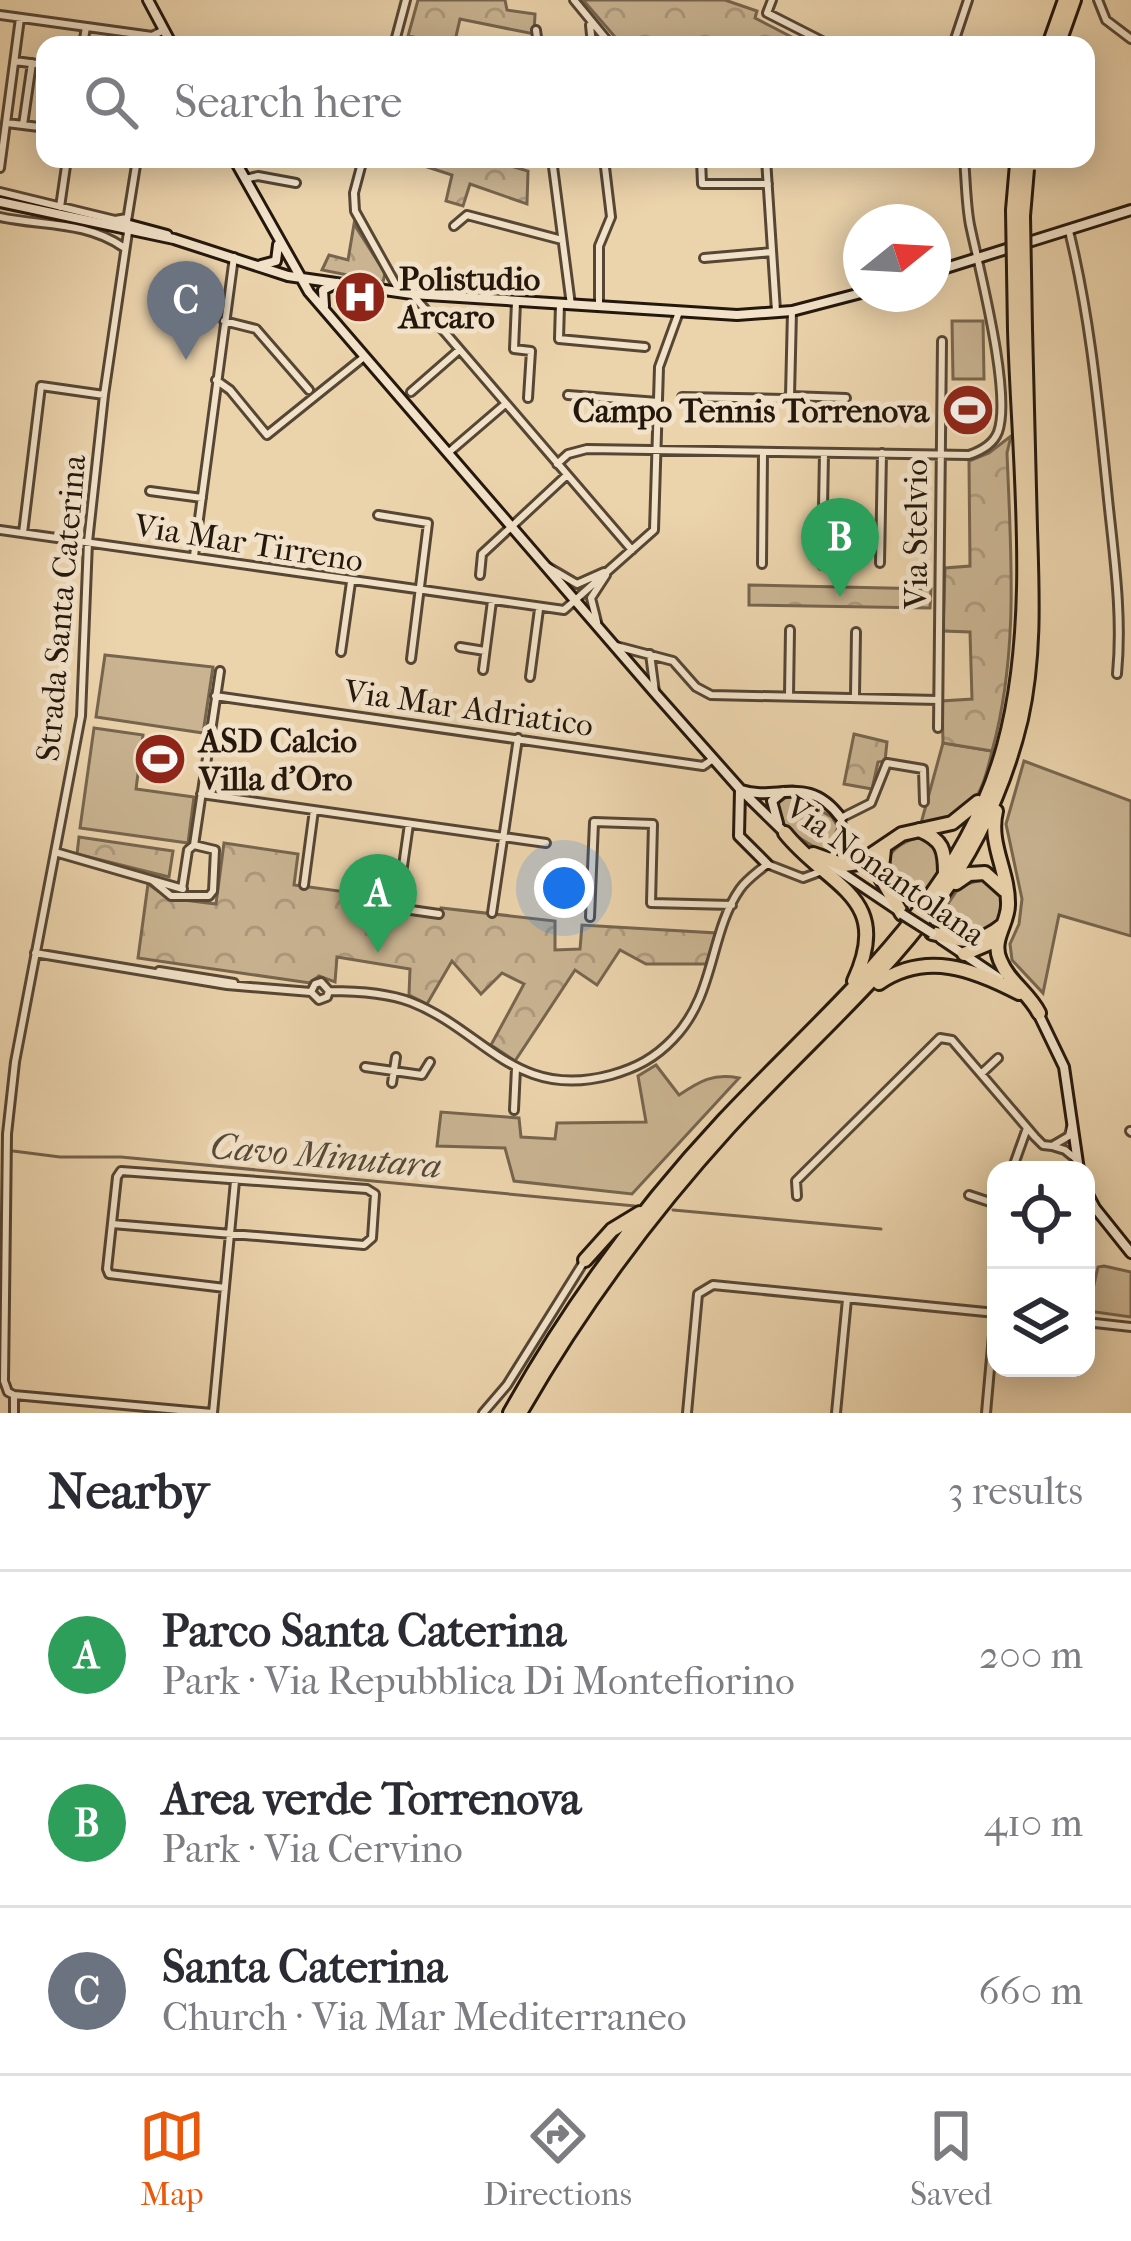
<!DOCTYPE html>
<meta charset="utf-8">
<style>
:root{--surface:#fff;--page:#f2f2f3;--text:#2b2b33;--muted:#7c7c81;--line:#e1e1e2;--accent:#ea580c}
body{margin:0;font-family:"IM FELL French Canon",serif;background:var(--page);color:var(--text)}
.controls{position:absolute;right:36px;bottom:36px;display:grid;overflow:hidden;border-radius:24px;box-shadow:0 6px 30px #0003}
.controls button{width:108px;height:108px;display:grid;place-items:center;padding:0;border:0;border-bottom:3px solid var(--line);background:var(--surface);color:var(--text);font:60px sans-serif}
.compass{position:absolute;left:843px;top:204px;width:108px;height:108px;border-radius:50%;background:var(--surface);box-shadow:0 6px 30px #0003;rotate:72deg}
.you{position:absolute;left:564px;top:888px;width:42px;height:42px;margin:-30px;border:9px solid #fff;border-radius:50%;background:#1a73e8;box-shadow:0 0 0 18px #1a73e833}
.badge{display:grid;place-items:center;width:78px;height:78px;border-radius:50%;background:var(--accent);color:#fff;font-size:39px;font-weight:700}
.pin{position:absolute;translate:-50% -99px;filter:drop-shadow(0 3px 6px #0008)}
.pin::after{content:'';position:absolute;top:63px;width:42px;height:36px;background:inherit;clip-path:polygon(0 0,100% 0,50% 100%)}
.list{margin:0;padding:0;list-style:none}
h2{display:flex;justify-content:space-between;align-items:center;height:156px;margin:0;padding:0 48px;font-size:51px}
h2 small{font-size:39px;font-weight:400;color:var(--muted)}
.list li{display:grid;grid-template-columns:78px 1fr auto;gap:36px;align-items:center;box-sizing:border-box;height:168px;padding:0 48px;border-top:3px solid var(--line)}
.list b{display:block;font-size:45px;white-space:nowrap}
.list p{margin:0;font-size:39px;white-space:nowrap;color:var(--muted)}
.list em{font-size:39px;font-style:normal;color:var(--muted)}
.icon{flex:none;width:66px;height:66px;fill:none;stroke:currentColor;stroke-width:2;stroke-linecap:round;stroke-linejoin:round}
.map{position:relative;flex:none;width:1131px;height:1413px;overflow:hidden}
.search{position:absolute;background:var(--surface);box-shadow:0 6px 30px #0003;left:36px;right:36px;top:36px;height:132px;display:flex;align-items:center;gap:30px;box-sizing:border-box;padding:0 42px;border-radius:24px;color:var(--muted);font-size:45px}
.sheet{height:660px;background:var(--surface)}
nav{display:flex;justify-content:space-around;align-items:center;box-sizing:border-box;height:168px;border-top:3px solid var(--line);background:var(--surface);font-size:33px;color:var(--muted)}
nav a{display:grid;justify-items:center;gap:6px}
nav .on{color:var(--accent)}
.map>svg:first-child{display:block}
.green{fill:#c9b391;stroke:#76654e;stroke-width:3}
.park{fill:url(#park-crowns);stroke:#76654e;stroke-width:3}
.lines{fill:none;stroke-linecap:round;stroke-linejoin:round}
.stream{stroke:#73614c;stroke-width:3}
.street-casing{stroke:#564634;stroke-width:12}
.secondary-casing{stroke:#24170c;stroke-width:14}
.highway-casing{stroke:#24170c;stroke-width:18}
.street{stroke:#f2e2c9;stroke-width:6}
.secondary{stroke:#f2e2c9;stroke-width:8}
.highway{stroke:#ebd3ac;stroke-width:12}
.secondary-bridge-casing{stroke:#24170c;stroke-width:14;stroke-linecap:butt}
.highway-bridge-casing{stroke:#24170c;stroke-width:18;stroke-linecap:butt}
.secondary-bridge{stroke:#f2e2c9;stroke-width:8}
.highway-bridge{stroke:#ebd3ac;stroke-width:12}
.labels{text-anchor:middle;stroke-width:10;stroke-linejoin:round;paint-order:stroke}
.poi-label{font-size:33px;font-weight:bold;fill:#24170c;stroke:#f2e2c9;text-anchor:start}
.street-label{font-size:33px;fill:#24170c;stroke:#f2e2c9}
.water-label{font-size:36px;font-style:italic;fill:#584936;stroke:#f2e2c9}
</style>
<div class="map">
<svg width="1131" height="1413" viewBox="0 0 1131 1413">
<defs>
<pattern id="park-crowns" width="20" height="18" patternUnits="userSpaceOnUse" patternTransform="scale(3)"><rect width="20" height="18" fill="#c9b391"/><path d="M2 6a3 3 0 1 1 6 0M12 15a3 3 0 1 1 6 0" fill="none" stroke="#ac997c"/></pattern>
</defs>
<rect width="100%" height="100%" fill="#ebd3ac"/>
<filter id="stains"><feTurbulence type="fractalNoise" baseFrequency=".00167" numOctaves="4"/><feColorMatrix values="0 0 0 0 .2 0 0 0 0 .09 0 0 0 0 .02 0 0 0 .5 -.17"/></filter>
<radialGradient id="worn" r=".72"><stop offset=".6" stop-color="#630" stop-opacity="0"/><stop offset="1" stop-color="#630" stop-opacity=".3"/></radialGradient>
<path class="green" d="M 952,321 L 983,321 L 984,379 L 953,379 Z
M 105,655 L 213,667 L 203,733 L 96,717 Z
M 94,728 L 143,735 L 136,789 L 194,797 L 188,843 L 80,828 Z
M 943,743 L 992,751 C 980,803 972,814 920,827 Z
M 1024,761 L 1131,801 L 1131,936 L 1059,915 L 1043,993 L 1012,960 L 1010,944 L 1019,924 L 1022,899 L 1006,824 Z
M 792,795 L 832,817 L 838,827 L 827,854 C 806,842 777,829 775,803 Z
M 918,838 L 932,841 L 943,863 L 916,909 C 908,905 896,899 890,892 C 872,868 894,842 918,838 Z
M 984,879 C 1004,890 1005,905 999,926 L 988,935 L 957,939 L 935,923 L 960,886 Z
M 656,1065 L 679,1095 C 700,1081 713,1073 739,1078 L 632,1194 L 514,1181 L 505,1148 L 437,1146 L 441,1112 L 519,1118 L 521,1137 L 555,1139 L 557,1123 L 646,1122 L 638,1076 Z
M 1104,1266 L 1131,1272 L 1131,1317 L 1088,1311 L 1098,1267 Z"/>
<path class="park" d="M 418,0 L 505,0 L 507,10 L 535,14 L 534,34 L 460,19 L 454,45 L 408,36 Z
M 583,0 L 725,0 L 757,11 L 755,18 L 807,45 L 622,45 Z
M 416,159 L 486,159 L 528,171 L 527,204 L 470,184 L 463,206 L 446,201 L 452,175 L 415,163 Z
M 354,224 L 385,273 L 383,282 L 322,270 L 329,255 L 348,260 Z
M 1011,436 L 1007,453 C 1011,554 1019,653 992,751 L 943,743 L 942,701 L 972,699 L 970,632 L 943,631 L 945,568 L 970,566 L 969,461 L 989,453 Z
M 749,585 L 931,589 L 930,608 L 749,605 Z
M 854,734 L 887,742 L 885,761 L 878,762 L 872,789 L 844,784 Z
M 79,837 L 173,851 L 169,877 L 77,854 Z
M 224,843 L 298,854 L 294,885 L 354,893 L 354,905 L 439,917 L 441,908 L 555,921 L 555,950 L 580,949 L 582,925 L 716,933 L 706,964 L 646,964 L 620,950 L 597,985 L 575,970 L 515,1061 L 491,1045 L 524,984 L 502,973 L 481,994 L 452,961 L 427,1004 L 409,995 L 410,969 L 337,957 L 335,982 L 319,976 L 310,983 L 138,958 L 148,884 L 168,898 L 216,904 Z"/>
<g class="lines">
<path class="stream" d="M 13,1151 L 60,1157 L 121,1157 L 635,1206
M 673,1210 L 881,1229"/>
<g class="street-casing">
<path id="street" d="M 574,0 L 611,45
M 772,0 L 767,13 L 830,45
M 1098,0 L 1106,20 L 1131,39
M 0,15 L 152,36
M 590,25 L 592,45
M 536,30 L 538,45
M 83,45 L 86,27
M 151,45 L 152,36 L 164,30
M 394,45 L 406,0
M 953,45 L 968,0
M 15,61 L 45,65
M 7,123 L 39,127
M 23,125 L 32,63
M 363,159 L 354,193 L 355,211 L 400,292
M 552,159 L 571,305
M 701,159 L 702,184 L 768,184
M 766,159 L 776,311
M 0,168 L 20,18
M 245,179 L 258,176 L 296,183
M 0,192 L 115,220 L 127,218
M 60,207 L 67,159
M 0,217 C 41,226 86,221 123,247
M 127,221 L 137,159
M 454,226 L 467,215 L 562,240
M 1069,231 C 1090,316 1098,403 1107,489 C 1113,551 1123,612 1117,674
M 704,258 L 772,252
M 412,294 L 632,550
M 516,302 L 514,349 L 531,351 L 528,398
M 560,304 L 559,339 L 645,347
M 599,307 L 599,246 L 611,217 L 604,159
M 224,321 L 256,329 L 309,390
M 216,380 L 230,390 L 267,435 L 364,357
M 411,392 L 458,351
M 568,395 L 658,402
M 790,396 L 846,398
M 682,397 L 784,399 L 790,396 L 792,311
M 448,453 L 504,405
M 557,464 L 568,454 L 587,449 L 969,455 C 981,451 993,445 998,432 C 1012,394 979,268 970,225 C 966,204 966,181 964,159
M 150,491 L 202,498
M 378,515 L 428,523 L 411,659
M 0,530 L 564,610 L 654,530 L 659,367 L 679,312
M 23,533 L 41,386 L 104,395
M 194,556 L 234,257
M 880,563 L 882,453
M 762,564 L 763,452
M 822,565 L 824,453
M 548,567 L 577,584 L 604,572
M 480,575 L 482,554 L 567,475
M 597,622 L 591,598 L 606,575
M 616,646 L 673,661 L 696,687 L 711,695 L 938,700
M 460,647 L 485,651
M 341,652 L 351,582
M 650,654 L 655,692
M 483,670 L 492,601
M 530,677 L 539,609
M 789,695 L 790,630
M 855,695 L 856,632
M 215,696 L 703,766 L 713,759
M 938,728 L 942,341
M 201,794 L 546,843
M 194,845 L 220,671
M 55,852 L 183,889
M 833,855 L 843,835 L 841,818 L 871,803 L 887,763 L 923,769 L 924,802
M 153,881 L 171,896 L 209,896 L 213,891 L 215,850 L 194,845 L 188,850 L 182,889
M 304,885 L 314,810
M 355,902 L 439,914
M 397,908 L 409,824
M 492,913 L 518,738
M 590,917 L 594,822 L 653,824 L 651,903 L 732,905
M 35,953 L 227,985 L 311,992 L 319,1000 L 327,997 L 329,991
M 159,971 L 234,983
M 311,992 L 315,984 L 321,982 L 329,991 C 353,991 388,993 411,1002 C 485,1031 515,1101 611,1075 C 636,1068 655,1058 673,1039 C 716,995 709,933 740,889 C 747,879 758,872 767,864 L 803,878 L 822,871
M 365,1067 L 422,1075 L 430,1062
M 981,1074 L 998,1058
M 392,1083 L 396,1057
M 514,1110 L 516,1068
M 1071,1127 L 1069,1136 L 1052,1146 L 1065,1150 L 1076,1159
M 1130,1131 L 1131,1132
M 1012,1170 L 1027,1128
M 969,1195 L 996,1204
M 797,1196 L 796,1181 L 940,1038 L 952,1040 L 1035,1137 L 1043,1145 L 1052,1146
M 112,1224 L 364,1245 L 372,1238 L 375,1194 L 367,1189 L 121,1171 L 117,1177 L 107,1269 L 109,1274 L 225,1288
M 1086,1322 L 1131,1327
M 14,1395 L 212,1413
M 14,1413 L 14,1395 L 8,1392 L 4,1381 L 7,1134 L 15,1062 L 81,716 L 88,542 L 104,395 L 128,232
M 213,1413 L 235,1181
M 483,1413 L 507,1385 L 585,1260
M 687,1413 L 698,1294 L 713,1285 L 996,1313
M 836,1413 L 847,1299
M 986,1413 L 995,1313"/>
</g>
<g class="secondary-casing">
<path id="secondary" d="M 148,0 L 172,45
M 234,159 L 309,292 L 655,693 L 740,789 L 787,835
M 0,202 L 174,239 L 288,276 L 412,294 L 737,315 L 792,311 L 861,293
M 112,224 L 126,224 L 167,235
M 261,265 L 276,261 L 278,245
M 933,272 L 1131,210
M 324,306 L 323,290 L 337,283
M 740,790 L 739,836 L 767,864
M 741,790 C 777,802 808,773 841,818
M 778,823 L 772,801 L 783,792
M 829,864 L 896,909
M 941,939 L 999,978
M 1037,1011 L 1064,1067 L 1079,1170
M 1086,1191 L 1095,1208 L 1131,1253"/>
</g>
<g class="highway-casing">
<path id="highway" d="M 1049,45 L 1065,0
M 1058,45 L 1074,0
M 996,811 C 988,844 1009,872 1008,905 C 1008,924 991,940 1000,960 C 1008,981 1029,993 1039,1013
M 919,830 C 943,840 945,850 945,874
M 785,833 C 828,887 894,896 854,981
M 884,849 L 881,878 L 902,914
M 813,854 L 844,865 L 859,863 L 902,834 L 952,823 L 978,802
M 956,883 L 969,874 L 985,873 L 1004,890
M 932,933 C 963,940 976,947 1003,925
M 964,954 L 990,943
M 879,983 C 926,951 973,969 1019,993
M 585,1260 L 612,1230 L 640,1213
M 510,1413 C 569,1307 641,1209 724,1120 C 831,1006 961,904 1004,746 C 1039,618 1019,462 1015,330
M 520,1413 C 579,1310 649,1215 729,1127 C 852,993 976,908 1021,719 C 1035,656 1032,593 1030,529 C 1028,462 1027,395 1025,329"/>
</g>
<use href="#street" class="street"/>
<use href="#secondary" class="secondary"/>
<use href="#highway" class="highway"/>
<g class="secondary-bridge-casing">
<path id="secondary-bridge" d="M 902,914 L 932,933"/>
</g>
<g class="highway-bridge-casing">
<path id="highway-bridge" d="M 1025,329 L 1023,216 L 1027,169
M 1015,330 L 1013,210 L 1017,164"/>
</g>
<use href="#secondary-bridge" class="secondary-bridge"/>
<use href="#highway-bridge" class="highway-bridge"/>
</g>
<defs>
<g id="hospital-disc" transform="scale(2.7)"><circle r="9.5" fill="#8f2418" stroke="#f2e2c9"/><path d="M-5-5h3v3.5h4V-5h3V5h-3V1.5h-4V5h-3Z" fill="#fff"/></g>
<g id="stadium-disc" transform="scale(2.7)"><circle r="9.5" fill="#8f2418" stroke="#f2e2c9"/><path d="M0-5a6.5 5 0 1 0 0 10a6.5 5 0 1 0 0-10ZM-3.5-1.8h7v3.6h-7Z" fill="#fff"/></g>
</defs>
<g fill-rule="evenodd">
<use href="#hospital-disc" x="360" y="297"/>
<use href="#stadium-disc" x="968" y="410"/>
<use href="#stadium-disc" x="160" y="759"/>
</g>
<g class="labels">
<g class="poi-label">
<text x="399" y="290">Polistudio<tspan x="399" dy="38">Arcaro</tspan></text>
<text x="929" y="422" text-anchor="end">Campo Tennis Torrenova</text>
<text x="199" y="752">ASD Calcio<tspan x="199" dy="38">Villa d'Oro</tspan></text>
</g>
<g class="street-label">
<text transform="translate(915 534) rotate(-90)" y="12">Via Stelvio</text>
<text transform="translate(249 542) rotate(9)" y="12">Via Mar Tirreno</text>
<text transform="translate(60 608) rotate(-85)" y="12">Strada Santa Caterina</text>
<text transform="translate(469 707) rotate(8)" y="12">Via Mar Adriatico</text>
<text transform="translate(886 870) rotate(35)" y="12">Via Nonantolana</text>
</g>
<g class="water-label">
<text transform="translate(326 1155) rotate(5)" y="13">Cavo Minutara</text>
</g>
</g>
<rect width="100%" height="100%" filter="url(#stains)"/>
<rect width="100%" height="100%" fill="url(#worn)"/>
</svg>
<div class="controls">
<button><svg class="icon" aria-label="locate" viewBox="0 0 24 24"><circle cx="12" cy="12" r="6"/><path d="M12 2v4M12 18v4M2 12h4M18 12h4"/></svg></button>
<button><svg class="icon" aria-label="layers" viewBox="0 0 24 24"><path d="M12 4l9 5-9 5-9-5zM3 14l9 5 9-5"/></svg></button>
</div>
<svg class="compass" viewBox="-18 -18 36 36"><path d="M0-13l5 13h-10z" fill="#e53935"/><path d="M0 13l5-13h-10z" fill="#7c7c81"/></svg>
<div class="you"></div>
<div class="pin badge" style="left:378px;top:953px;background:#2e9e5b">A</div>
<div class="pin badge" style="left:840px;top:597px;background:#2e9e5b">B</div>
<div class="pin badge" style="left:186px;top:360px;background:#6b7280">C</div>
<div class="search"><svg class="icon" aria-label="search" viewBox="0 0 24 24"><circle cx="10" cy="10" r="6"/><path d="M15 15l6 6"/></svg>Search here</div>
</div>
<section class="sheet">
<h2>Nearby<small>3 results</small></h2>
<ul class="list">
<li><span class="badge" style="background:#2e9e5b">A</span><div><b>Parco Santa Caterina</b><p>Park · Via Repubblica Di Montefiorino</p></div><em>200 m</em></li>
<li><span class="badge" style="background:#2e9e5b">B</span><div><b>Area verde Torrenova</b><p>Park · Via Cervino</p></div><em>410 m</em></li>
<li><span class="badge" style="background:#6b7280">C</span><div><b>Santa Caterina</b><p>Church · Via Mar Mediterraneo</p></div><em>660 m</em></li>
</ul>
</section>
<nav>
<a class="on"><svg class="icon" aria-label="map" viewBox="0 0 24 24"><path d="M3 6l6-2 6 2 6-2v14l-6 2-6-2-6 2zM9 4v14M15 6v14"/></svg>Map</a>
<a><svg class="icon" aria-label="directions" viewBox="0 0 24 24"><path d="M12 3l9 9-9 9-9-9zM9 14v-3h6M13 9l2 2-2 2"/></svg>Directions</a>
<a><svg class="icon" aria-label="saved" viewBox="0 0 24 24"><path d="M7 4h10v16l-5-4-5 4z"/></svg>Saved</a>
</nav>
